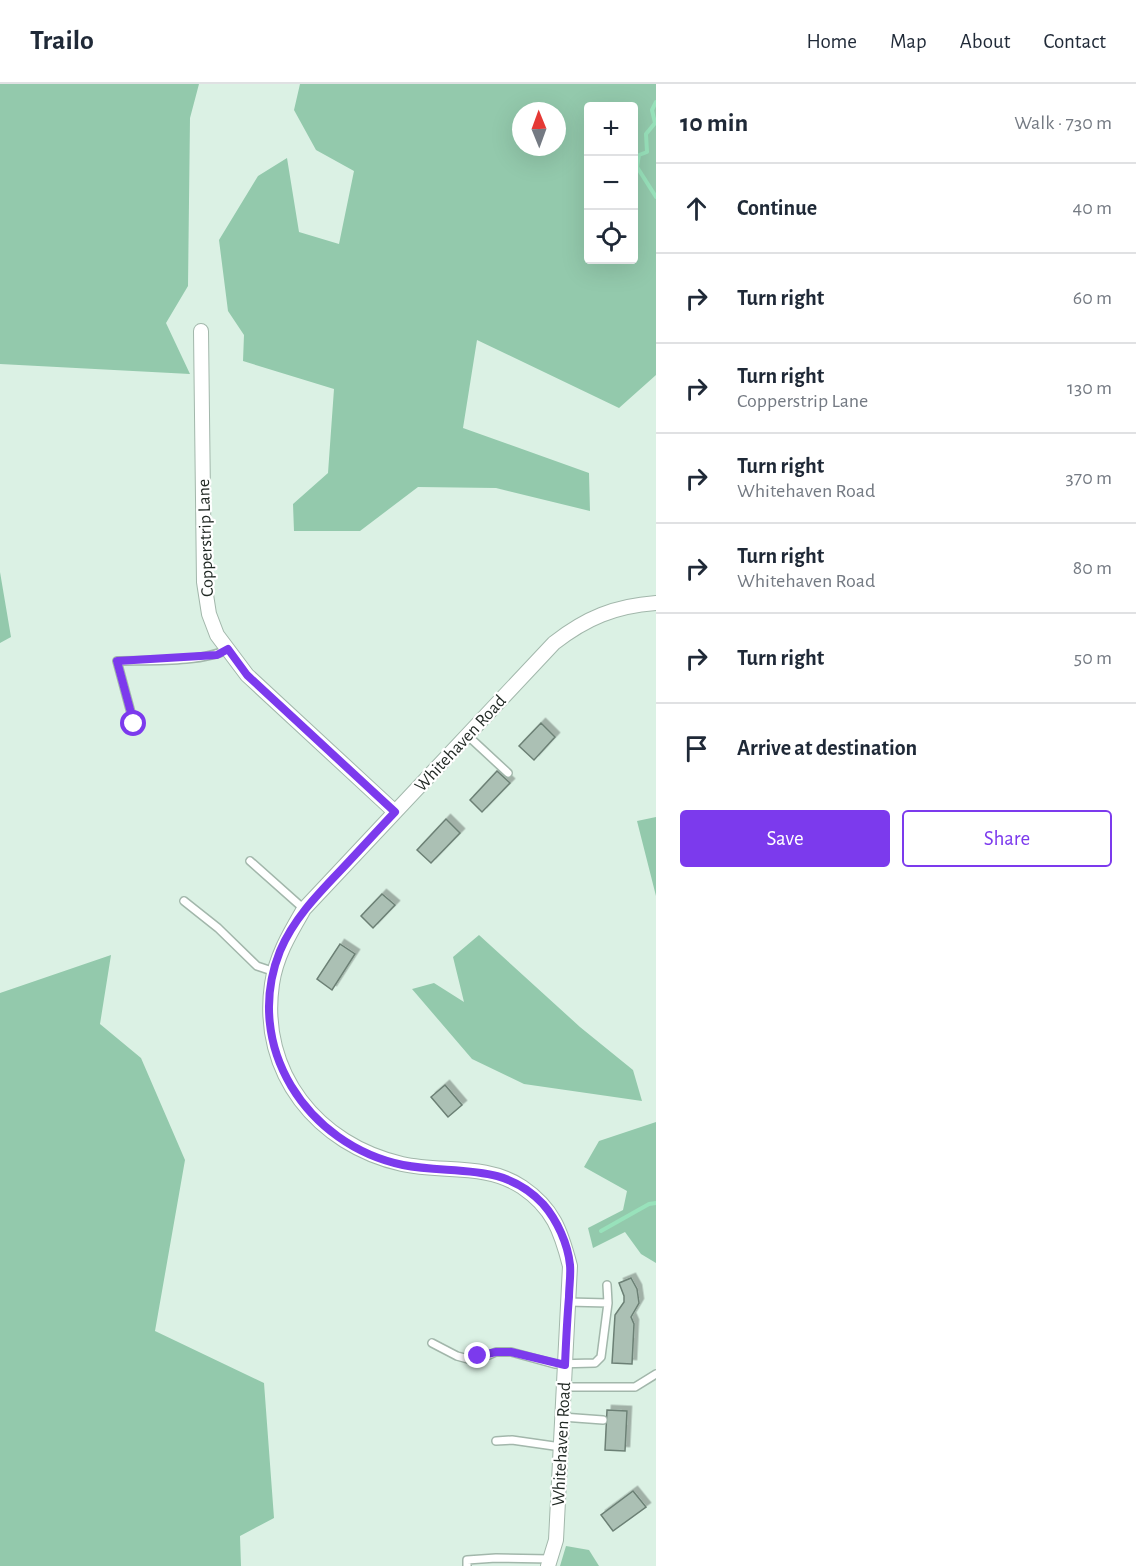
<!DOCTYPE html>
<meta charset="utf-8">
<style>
:root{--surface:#fff;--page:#f2f2f3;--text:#1f2937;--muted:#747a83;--line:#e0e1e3;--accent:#7c3aed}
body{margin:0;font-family:"Alegreya Sans",sans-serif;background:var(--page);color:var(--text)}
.controls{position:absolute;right:18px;top:18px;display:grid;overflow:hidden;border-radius:6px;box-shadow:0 6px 24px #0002}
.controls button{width:54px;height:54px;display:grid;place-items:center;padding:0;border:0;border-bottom:2px solid var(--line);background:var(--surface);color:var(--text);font:30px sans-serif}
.compass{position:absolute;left:512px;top:18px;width:54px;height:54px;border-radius:50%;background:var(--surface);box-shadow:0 6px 24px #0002;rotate:359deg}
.stop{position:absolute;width:18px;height:18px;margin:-14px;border:4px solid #7c3aed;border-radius:50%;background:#fff}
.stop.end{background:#7c3aed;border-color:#fff;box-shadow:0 2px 6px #0008}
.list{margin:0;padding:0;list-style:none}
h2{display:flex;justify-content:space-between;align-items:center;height:78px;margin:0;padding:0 24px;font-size:26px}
h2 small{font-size:20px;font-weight:400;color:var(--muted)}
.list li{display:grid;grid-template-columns:39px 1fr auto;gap:18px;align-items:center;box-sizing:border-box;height:90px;padding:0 24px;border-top:2px solid var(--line)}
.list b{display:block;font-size:22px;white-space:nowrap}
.list p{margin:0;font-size:20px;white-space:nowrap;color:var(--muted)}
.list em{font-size:20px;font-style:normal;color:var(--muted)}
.actions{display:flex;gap:12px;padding:18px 24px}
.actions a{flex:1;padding:14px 0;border:2px solid var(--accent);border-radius:6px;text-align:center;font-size:21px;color:var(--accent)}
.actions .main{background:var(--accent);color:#fff}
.icon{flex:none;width:33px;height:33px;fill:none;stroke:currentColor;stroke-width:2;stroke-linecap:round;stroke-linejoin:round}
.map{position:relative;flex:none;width:656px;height:1482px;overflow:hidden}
header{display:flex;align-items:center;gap:36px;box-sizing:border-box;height:84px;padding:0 30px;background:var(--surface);border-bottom:2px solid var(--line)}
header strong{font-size:28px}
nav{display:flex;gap:33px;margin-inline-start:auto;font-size:21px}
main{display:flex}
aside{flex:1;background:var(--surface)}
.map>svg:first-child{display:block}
.green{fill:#93c9ac;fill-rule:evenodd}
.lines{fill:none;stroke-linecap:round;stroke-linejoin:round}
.stream{stroke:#98e2bb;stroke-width:4}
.building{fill:#abc0b4;stroke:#6c8075;stroke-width:1.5;filter:url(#shadow)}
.lane-casing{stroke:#a2b7ab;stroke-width:10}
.street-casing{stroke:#a2b7ab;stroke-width:16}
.lane{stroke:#fff;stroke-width:7}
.street{stroke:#fff;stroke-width:14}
.route{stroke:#7c3aed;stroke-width:8}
.labels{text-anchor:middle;stroke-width:4.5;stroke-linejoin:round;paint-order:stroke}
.street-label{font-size:18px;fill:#212924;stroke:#fff}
</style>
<header>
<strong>Trailo</strong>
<nav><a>Home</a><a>Map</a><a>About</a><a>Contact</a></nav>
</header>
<main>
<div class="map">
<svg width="656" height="1482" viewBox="0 0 656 1482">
<defs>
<filter id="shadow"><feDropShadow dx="4.5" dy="-4.5" stdDeviation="0" flood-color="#0004"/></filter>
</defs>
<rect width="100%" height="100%" fill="#dbf1e4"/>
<path class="green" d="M 0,0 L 199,0 L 190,34 L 188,202 L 166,239 L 190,290 L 0,280 Z
M 300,0 L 656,0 L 656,291 L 619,324 L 477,256 L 463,344 L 589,389 L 590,427 L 496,404 L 418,403 L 360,447 L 294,447 L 293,420 L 328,389 L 334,305 L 243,277 L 244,251 L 228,227 L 219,156 L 258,92 L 287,74 L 299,148 L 339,160 L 354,87 L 316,66 L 294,26 ZM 588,22 L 634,22 L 634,176 L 588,176 ZM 521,27 L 557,27 L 557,63 L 521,63 Z
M 0,488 L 11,553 L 0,559 Z
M 656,733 L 656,812 L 637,737 Z
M 479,851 L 580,943 L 633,986 L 642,1017 L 524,1000 L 472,975 L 412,905 L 434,899 L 464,918 L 453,873 Z
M 111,871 L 100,940 L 141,974 L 185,1076 L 155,1247 L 264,1299 L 274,1434 L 240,1452 L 241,1482 L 0,1482 L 0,909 Z
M 656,1038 L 656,1179 L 641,1170 L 625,1148 L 593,1164 L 588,1144 L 623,1126 L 627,1107 L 584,1083 L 599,1057 Z
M 566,1462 L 589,1466 L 599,1482 L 560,1482 Z"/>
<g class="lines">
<path class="stream" d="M 656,18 L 652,26 L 655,39 L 646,50 L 647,68 L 639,71 L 637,83 L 656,113
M 601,1147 L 649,1120 L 656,1119"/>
</g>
<path class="building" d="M 541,639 L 555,653 L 534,676 L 519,662 Z
M 497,687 L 510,699 L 482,728 L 470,716 Z
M 446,735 L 460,749 L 431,779 L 417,766 Z
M 382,810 L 395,821 L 373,844 L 361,832 Z
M 340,860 L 355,870 L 332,906 L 317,895 Z
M 445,1001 L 462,1021 L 448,1033 L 431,1013 Z
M 631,1194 L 637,1205 L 639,1219 L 631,1233 L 634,1240 L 632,1280 L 612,1279 L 615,1231 L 624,1218 L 624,1212 L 619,1199 Z
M 607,1326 L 627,1327 L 625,1367 L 605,1366 Z
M 633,1407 L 646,1423 L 613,1447 L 601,1431 Z"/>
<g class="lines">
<g class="lane-casing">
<path id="lane" d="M 134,640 L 117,577 C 148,576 202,579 228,565
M 467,651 L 508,689
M 250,777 L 304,825
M 184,817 L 218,844 L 257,882 L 275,888
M 568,1218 L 608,1219 L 607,1201
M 432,1259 L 457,1272 L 468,1275 L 489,1271 L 496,1268 L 511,1268 L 555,1280 L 595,1279 L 601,1273 L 608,1219
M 564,1303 L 635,1303 L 656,1290
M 562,1333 L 603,1336
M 496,1357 L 512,1356 L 561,1363
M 467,1482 L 467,1476 L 496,1474 L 550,1475"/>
</g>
<g class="street-casing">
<path id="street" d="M 201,247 L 204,498 L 209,530 L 217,551 L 247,591 L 395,728
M 548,1482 L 556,1456 L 570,1182 C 561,1147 553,1124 522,1103 C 486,1079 442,1089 402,1080 C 318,1061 259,989 272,900 C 276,872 290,849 304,825 L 554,559 C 586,534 615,522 656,519"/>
</g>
<use href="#lane" class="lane"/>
<use href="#street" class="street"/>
</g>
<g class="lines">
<path class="route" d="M 134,640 L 117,577 L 217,571 L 228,565 L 247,591 L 395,728 C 376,748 358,768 339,788 C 316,812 293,836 280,867 C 242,962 307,1061 403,1081 C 453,1091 503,1077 543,1120 C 557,1136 568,1160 570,1181 C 571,1191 569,1203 569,1213 C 567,1236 566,1258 565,1281 L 511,1268 L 496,1268 L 478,1272"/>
</g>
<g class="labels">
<g class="street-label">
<text transform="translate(205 454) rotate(-92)" y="6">Copperstrip Lane</text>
<text transform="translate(460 659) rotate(-47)" y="6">Whitehaven Road</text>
<text transform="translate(561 1360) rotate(-87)" y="6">Whitehaven Road</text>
</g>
</g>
</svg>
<div class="controls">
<button>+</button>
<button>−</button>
<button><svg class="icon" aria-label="locate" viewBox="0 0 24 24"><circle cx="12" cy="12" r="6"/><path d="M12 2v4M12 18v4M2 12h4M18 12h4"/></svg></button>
</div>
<svg class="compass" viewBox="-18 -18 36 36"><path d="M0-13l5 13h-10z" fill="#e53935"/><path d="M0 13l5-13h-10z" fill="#747a83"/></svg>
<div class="stop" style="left:134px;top:640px"></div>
<div class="stop end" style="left:478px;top:1272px"></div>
</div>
<aside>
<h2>10 min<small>Walk · 730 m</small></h2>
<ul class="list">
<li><svg class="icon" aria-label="ahead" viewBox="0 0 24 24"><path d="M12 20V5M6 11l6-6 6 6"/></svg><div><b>Continue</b></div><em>40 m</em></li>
<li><svg class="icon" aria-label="right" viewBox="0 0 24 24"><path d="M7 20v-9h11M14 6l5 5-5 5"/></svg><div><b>Turn right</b></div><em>60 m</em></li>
<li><svg class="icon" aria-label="right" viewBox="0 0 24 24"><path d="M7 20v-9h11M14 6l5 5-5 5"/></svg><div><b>Turn right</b><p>Copperstrip Lane</p></div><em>130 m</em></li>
<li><svg class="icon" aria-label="right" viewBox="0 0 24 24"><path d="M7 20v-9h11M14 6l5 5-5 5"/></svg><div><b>Turn right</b><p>Whitehaven Road</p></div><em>370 m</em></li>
<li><svg class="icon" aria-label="right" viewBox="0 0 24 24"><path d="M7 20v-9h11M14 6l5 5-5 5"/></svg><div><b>Turn right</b><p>Whitehaven Road</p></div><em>80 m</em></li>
<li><svg class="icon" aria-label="right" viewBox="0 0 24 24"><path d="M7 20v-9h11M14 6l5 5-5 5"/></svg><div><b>Turn right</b></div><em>50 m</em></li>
<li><svg class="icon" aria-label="arrive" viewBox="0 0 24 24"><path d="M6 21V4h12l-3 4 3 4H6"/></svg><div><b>Arrive at destination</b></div></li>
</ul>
<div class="actions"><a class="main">Save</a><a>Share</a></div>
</aside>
</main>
